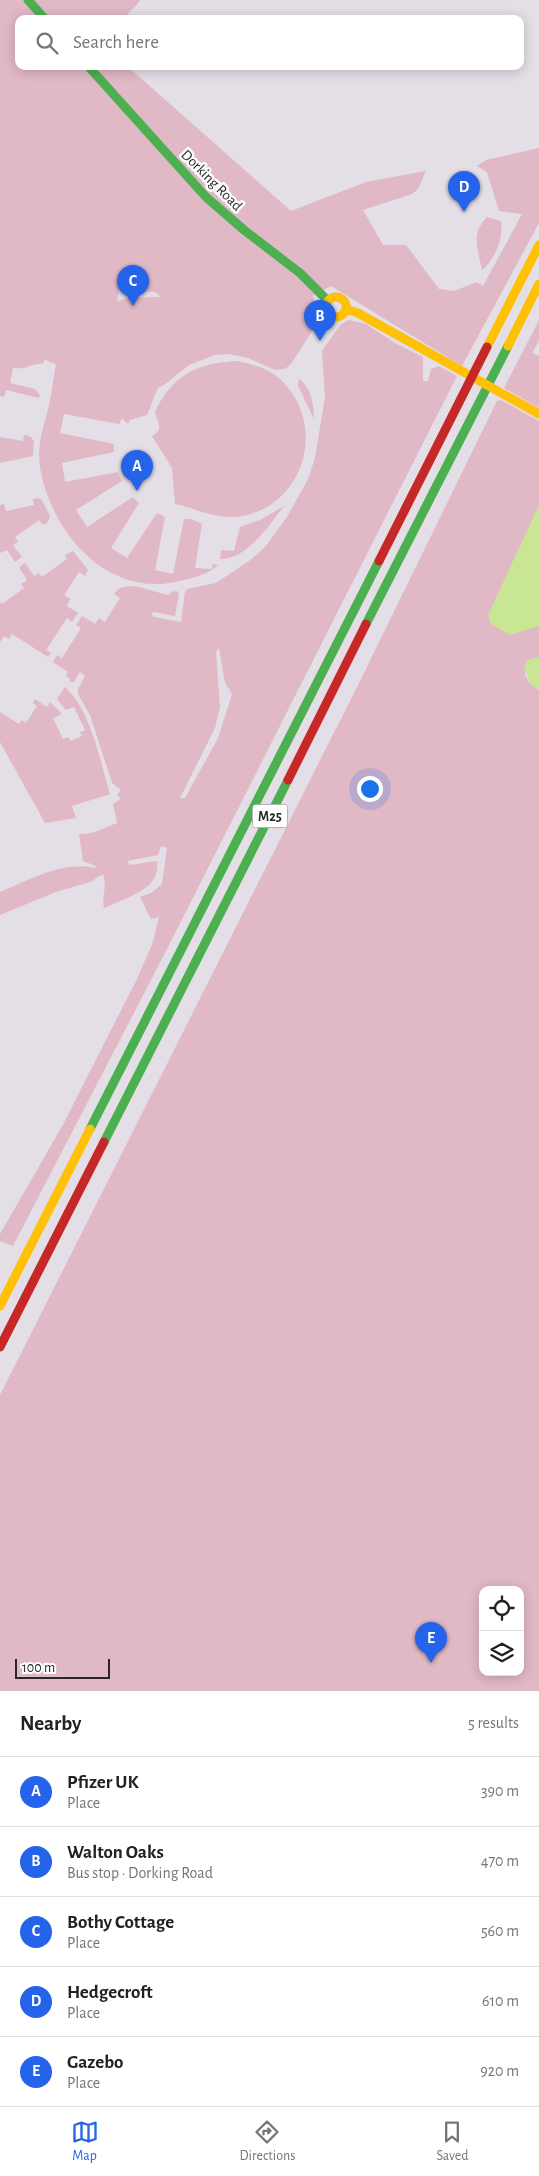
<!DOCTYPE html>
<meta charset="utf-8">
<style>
:root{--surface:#fff;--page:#f6f6f6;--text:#222;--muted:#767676;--line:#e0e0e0;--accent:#2563eb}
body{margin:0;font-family:"Alegreya Sans",sans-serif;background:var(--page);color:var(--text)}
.controls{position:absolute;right:15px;bottom:15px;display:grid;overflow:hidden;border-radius:10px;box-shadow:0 2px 12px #0003}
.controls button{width:45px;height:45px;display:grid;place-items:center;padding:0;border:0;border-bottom:1px solid var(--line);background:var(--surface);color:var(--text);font:25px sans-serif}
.scale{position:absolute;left:15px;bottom:12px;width:95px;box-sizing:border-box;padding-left:5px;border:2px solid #282828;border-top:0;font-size:14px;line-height:18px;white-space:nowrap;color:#282828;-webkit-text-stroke:4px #fff;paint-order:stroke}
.you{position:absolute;left:369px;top:788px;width:18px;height:18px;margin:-12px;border:4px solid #fff;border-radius:50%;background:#1a73e8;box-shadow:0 0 0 8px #1a73e833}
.badge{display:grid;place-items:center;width:32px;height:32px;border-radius:50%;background:var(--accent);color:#fff;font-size:16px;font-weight:700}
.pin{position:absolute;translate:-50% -41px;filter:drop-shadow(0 1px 2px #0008)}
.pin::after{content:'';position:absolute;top:26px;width:18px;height:15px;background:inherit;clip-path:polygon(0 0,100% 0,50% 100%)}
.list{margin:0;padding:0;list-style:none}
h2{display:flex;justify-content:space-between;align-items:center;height:65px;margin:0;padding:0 20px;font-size:21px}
h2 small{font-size:16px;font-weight:400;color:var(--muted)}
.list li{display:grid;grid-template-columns:32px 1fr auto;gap:15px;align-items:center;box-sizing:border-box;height:70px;padding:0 20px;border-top:1px solid var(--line)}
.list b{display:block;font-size:19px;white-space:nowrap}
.list p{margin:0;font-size:16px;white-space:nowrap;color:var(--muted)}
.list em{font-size:16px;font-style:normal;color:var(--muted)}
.icon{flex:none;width:28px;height:28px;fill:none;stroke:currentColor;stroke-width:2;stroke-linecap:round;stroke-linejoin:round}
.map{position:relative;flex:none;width:539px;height:1691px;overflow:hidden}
.search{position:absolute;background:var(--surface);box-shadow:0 2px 12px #0003;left:15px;right:15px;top:15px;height:55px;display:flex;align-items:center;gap:12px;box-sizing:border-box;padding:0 18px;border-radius:10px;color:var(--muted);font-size:19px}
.sheet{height:415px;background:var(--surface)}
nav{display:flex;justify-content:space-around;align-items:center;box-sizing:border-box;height:70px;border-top:1px solid var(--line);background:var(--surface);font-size:14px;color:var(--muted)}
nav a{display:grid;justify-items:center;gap:2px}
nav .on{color:var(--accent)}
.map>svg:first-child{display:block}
.green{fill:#e1b8c5;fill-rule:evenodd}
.water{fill:#c9e694}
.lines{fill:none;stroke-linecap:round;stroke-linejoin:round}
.fast{stroke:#4caf50;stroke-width:9}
.slow{stroke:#ffc107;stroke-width:9}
.jam{stroke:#c62828;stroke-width:9}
.labels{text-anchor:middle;stroke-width:5;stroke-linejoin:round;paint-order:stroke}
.shield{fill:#fff;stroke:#686868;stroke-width:1}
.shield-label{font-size:14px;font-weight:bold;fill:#282828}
.street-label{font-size:15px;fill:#282828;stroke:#fff}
</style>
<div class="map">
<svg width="539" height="1691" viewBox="0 0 539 1691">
<rect width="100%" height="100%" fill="#e4dee6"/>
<path class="green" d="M 0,0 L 139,0 L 140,1 L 123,19 L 19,19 L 19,66 L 127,66 L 291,211 L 366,182 L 426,171 L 418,189 L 412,194 L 363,210 L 383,245 L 406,245 L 439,289 L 454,291 L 477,282 L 483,286 L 522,214 L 499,211 L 487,172 L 477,166 L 486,160 L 539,148 L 539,223 L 462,366 L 331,286 L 313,296 L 319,320 L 291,364 L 285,369 L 275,370 L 248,358 L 228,354 L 215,355 L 189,365 L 164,385 L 158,388 C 153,397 152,405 147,415 L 130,420 L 128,424 L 122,418 L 119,424 L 64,414 L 60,433 L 114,444 L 114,452 L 62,463 L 65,482 L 118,472 L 122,481 L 76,510 L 87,527 L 133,497 L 139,503 L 111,548 L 127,558 L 157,513 L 165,517 L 155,570 L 173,574 L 184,519 L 191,519 L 202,524 L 195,568 L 212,569 L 213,564 L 218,565 C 209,574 193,578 180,581 C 110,599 54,536 41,473 C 36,447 42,433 48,409 C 52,395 53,379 56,364 L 45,360 L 42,364 C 30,363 28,370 13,368 L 10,383 L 35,389 L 40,395 L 39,398 L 6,390 L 4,397 L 0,396 ZM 119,290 L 155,292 L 161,297 L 127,298 L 117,302 Z
M 487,217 L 501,221 C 504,237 495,260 482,270 C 478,248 470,235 487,217 Z
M 349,320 L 366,324 L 395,343 L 423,357 L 423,381 L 428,381 L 431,369 L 439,366 L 457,376 L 165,953 L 13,1246 L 0,1241 L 0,1234 L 64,1123 L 84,1083 L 137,979 L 153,942 L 159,917 L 151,919 L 140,897 L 151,893 L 162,884 L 167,848 L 161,846 L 158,855 L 128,861 L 129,865 L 157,861 C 161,889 129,896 109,906 L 104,908 C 101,894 108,888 103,874 L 90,882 L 56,892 L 0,915 L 0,892 C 28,880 65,860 95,868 L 96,866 L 83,861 L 79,834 C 93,835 104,828 117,823 L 113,804 L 121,799 L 117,795 L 121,790 L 112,783 L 90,715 L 78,694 L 78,689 L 85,676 L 80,672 L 74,682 L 69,682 L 70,679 L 66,676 L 68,672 L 53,662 L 57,655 L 62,658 L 81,628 L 76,625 L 82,616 L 95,624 L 99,618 L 105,622 L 120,598 L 114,594 C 125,577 154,593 169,595 L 171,592 L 177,591 L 179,594 L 175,616 L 154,612 L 151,614 L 154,617 L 181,622 L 185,592 L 187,589 L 216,583 L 249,561 L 265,547 L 287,517 L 308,479 L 315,458 L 325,397 L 322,351 L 341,324 ZM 219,648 L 225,683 L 232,694 L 218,738 L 185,798 L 180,798 L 215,728 L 220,707 L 216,652 Z
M 539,320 L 539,341 L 532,353 L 539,356 L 539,408 L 504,388 Z
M 237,361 C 254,364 272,370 284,383 C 329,431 300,512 234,517 C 212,518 195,508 175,504 L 172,468 L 152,436 C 165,430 157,422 155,412 C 172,375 197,363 237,361 Z
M 299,379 C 311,387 314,405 314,419 L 298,386 Z
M 501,400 L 539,421 L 539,657 L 528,660 L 525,675 L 530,684 L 539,690 L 539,1691 L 0,1691 L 0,1395 L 359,683 L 497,401 ZM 483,1590 L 520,1590 L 520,1672 L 483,1672 Z
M 24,435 L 30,436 L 34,441 L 33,456 L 0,463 L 0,437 L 23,441 Z
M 38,498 L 42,500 L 50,516 L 48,522 L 43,525 L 39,520 L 15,537 L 18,542 L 13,545 L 22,557 L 15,562 L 7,550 L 0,553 L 0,505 L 4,504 L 6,511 L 34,505 L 33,499 Z
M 284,506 C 269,526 246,560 220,559 L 221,550 L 234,551 L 240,527 L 262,519 Z
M 73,551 L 88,570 L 85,576 L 79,572 L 64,595 L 70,599 L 67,606 L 78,613 L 72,622 L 67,618 L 46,650 L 51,653 L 48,657 L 12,634 L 9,639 L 4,636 L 0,642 L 0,602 L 2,604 L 24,588 L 21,584 L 27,580 L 19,567 L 25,563 L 34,576 L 39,573 L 42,577 L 67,559 L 65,555 Z
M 65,687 C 91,710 100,761 110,794 L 72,806 L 76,818 L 45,823 L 0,742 L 0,712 L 19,724 L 22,720 L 26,723 L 37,706 L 33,703 L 35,699 L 47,707 L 50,702 L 62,714 L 53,718 L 63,739 L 68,737 L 71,741 L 82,736 L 80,732 L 85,730 L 74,707 L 66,710 L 57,699 Z"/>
<path class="water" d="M 539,505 L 539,626 L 510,635 L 491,624 L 488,615 Z
M 539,657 L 539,690 L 530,684 L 524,666 L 528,660 Z"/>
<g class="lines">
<path class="fast" d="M 28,0 L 45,19
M 88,66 L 206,197 L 244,230 L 300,273 L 328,301
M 366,624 L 508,346
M 90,1129 L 379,561
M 104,1142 L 288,780"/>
<path class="slow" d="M326 307a10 10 0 1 1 20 0a10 10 0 1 1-20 0Z
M 346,309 L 358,313 L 539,414
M 508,346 L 539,284
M 487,347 L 539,245
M 0,1306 L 90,1129"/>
<path class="jam" d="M 379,561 L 487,347
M 288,780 L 366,624
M 0,1347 L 104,1142"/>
</g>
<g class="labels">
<rect class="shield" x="252.5" y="804.5" width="35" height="23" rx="4"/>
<g class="shield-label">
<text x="270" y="821">M25</text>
</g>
<g class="street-label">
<text transform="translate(212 180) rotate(45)" y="5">Dorking Road</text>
</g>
</g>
</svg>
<div class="controls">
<button><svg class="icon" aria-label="locate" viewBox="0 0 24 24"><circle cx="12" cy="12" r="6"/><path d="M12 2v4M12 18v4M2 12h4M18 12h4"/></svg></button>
<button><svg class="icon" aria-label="layers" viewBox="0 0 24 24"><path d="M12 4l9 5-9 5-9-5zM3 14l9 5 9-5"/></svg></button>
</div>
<div class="scale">100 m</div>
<div class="you"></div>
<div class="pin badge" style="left:137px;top:491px">A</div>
<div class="pin badge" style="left:320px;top:341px">B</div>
<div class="pin badge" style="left:133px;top:306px">C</div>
<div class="pin badge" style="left:464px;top:212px">D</div>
<div class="pin badge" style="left:431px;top:1663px">E</div>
<div class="search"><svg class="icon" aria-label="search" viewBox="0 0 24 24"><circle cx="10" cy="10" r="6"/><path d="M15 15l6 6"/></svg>Search here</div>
</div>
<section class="sheet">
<h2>Nearby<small>5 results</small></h2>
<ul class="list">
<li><span class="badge">A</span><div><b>Pfizer UK</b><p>Place</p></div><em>390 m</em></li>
<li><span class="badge">B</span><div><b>Walton Oaks</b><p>Bus stop · Dorking Road</p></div><em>470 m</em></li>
<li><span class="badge">C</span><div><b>Bothy Cottage</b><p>Place</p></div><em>560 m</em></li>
<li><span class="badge">D</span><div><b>Hedgecroft</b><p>Place</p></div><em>610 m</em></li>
<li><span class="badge">E</span><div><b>Gazebo</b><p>Place</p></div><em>920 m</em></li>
</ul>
</section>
<nav>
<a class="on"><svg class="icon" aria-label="map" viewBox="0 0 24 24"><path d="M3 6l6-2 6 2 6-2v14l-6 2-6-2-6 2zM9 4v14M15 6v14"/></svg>Map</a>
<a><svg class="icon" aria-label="directions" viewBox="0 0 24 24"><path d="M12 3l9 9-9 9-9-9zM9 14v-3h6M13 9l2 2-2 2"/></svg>Directions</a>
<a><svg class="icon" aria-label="saved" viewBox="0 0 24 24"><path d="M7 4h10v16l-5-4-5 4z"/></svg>Saved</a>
</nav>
